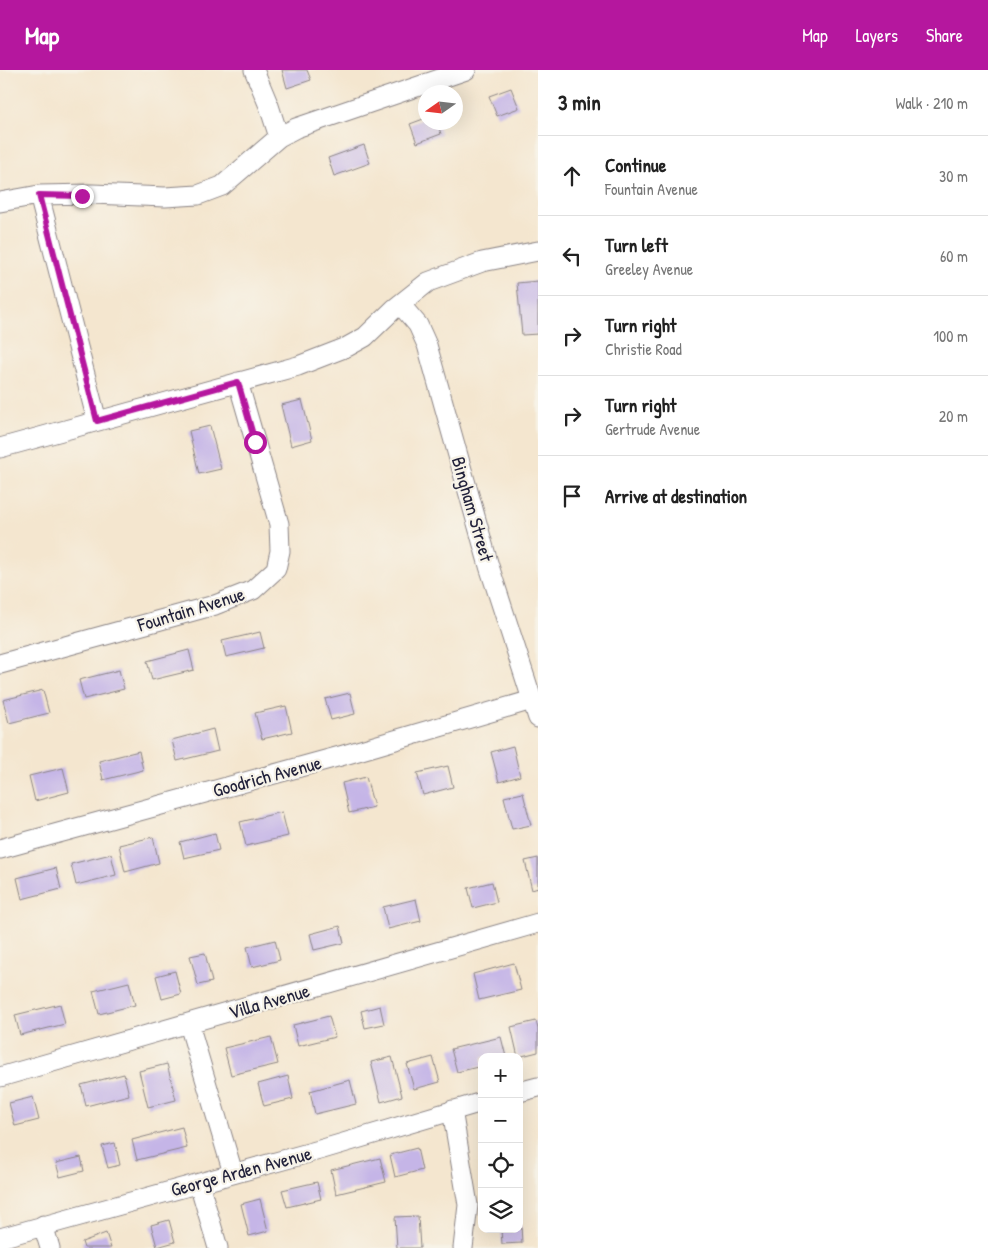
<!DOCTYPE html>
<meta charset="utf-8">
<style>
:root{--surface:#fff;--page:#f6f6f6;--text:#222;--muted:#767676;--line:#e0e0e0;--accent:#b5179e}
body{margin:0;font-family:"Patrick Hand",sans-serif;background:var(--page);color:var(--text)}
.controls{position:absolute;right:15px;bottom:15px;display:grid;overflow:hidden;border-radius:10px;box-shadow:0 5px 20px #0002}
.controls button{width:45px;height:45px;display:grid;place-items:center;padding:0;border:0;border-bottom:1px solid var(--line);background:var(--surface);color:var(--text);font:25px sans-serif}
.compass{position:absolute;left:418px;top:15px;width:45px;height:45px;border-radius:50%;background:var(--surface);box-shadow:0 5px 20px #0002;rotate:256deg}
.stop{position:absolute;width:15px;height:15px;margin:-11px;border:4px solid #b5179e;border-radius:50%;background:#fff}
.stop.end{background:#b5179e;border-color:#fff;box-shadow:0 1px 5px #0008}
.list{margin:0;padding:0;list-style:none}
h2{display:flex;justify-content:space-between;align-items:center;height:65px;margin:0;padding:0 20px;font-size:21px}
h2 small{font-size:16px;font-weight:400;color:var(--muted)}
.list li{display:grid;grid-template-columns:32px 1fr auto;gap:15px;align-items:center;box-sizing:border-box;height:80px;padding:0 20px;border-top:1px solid var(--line)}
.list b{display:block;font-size:19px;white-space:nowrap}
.list p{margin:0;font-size:16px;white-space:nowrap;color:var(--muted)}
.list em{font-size:16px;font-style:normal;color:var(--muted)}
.icon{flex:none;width:28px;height:28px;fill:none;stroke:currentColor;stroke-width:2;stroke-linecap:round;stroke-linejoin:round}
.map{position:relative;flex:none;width:538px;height:1178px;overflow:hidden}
header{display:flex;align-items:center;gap:30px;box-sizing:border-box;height:70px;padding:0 25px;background:var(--accent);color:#fff}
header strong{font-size:24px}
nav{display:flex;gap:28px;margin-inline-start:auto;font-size:18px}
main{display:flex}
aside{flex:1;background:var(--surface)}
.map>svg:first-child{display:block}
.building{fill:#c5b5e7}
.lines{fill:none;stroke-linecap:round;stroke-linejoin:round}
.minor-casing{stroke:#8b8485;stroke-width:21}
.minor{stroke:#fff;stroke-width:19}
.route{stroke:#b5179e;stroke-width:6}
.labels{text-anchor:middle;stroke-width:4.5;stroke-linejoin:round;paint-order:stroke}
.street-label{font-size:19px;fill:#22223b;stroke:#f7f3e8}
</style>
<header>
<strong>Map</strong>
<nav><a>Map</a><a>Layers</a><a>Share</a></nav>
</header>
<main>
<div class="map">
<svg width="538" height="1178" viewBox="0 0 538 1178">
<rect width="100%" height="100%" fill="#f7f3e8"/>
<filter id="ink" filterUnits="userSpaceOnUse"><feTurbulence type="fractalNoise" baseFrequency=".02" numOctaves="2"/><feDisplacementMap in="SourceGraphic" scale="10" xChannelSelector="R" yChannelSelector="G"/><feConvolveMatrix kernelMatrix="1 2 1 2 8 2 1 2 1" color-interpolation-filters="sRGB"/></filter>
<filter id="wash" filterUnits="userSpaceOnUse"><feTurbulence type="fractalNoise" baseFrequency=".0096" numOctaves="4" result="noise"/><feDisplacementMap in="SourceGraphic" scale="20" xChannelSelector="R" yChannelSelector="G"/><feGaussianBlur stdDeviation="1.12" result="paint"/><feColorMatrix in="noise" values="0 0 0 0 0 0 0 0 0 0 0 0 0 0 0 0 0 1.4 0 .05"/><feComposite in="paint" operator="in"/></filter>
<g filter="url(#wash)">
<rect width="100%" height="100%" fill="#f4e6cf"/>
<g id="blocks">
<path class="building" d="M 282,0 L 307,0 L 311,10 L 287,18 Z
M 511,18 L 519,38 L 497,46 L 489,26 Z
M 426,48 L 426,52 L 437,52 L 441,64 L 417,73 L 410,54 Z
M 364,75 L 370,93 L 334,106 L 328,88 Z
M 538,211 L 538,264 L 522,265 L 517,213 Z
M 302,330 L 312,370 L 291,376 L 281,335 Z
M 210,356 L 221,399 L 199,404 L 189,361 Z
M 260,562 L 264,578 L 226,587 L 222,571 Z
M 189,580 L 194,600 L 152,610 L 147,591 Z
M 119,600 L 124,619 L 84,629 L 79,610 Z
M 43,620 L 49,643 L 9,653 L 3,630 Z
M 350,623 L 355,644 L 331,650 L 325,629 Z
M 286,636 L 292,662 L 262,669 L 255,643 Z
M 213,659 L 218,681 L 177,691 L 172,670 Z
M 513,676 L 520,706 L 499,712 L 491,682 Z
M 139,681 L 143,700 L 103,710 L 99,691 Z
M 448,696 L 453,717 L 423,725 L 417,703 Z
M 63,698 L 69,722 L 35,731 L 29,706 Z
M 366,707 L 374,737 L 349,743 L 342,713 Z
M 523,723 L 531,755 L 512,759 L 504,727 Z
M 282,742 L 288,766 L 246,776 L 240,752 Z
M 215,763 L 219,780 L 184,788 L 180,772 Z
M 153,767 L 159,793 L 125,802 L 119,775 Z
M 111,784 L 116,805 L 76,815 L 71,794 Z
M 538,788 L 538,818 L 532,820 L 525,791 Z
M 56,798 L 61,819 L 22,829 L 17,808 Z
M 492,812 L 497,832 L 473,838 L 468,818 Z
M 416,829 L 421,851 L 388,859 L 383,837 Z
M 340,856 L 344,873 L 314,880 L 310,864 Z
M 275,870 L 280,890 L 252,897 L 247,877 Z
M 205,883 L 212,912 L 198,915 L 190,886 Z
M 514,893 L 521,920 L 479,930 L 473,904 Z
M 175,901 L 181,924 L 162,929 L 156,906 Z
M 129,912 L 135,935 L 99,944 L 93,921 Z
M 60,934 L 65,954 L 20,965 L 15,945 Z
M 380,936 L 384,954 L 365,958 L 361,941 Z
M 329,946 L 335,967 L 298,976 L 293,955 Z
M 536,951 L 538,959 L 538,982 L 518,987 L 511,957 Z
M 271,967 L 278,994 L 231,1005 L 224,978 Z
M 501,967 L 506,987 L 482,987 L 482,996 L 457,1002 L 451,979 Z
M 392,987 L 402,1026 L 381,1032 L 371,992 Z
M 433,987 L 440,1012 L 414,1019 L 407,994 Z
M 167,994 L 176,1030 L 148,1037 L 139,1001 Z
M 124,1004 L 129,1025 L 86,1036 L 81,1015 Z
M 288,1006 L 293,1029 L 264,1036 L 258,1014 Z
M 350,1010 L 356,1034 L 315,1044 L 310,1021 Z
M 33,1027 L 39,1050 L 15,1056 L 9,1033 Z
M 182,1057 L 187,1078 L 137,1090 L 132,1070 Z
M 115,1073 L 120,1095 L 108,1098 L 102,1076 Z
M 417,1078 L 422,1100 L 395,1107 L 390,1085 Z
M 81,1087 L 84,1101 L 60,1107 L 56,1093 Z
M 380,1088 L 386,1112 L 336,1124 L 331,1100 Z
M 317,1112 L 321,1129 L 287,1137 L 282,1120 Z
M 260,1129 L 268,1161 L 249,1166 L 241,1134 Z
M 418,1146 L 420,1178 L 397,1178 L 395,1147 Z
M 169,1150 L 175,1172 L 157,1177 L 151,1155 Z
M 519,1155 L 521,1155 L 522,1173 L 502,1174 L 501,1159 L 519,1159 Z
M 106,1163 L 111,1178 L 84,1178 L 82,1172 Z"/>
</g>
</g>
<g filter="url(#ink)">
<use href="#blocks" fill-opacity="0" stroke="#8b8485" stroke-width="1"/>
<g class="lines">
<g class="minor-casing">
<path id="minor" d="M 254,0 L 269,36 L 279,67
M 39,125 L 97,351
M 0,132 L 39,125 L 92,124 L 165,127 L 198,125 L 222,116 L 279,67 L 296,58 L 466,0
M 400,234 L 418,255 L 427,275 L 489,496 L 538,648
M 0,378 L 298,296 L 347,277 L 365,267 L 394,239 L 428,212 L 482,192 L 538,181
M 0,594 L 215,535 L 253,520 L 276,499 L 280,481 L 279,454 L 238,312
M 0,779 L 344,685 L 532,630
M 189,954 L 233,1103
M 0,1007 L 538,853
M 519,1022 L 538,1017
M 452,1040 L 468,1135 L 463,1178
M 199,1113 L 218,1178
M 43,1155 L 50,1178
M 0,1168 L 323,1079 L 482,1032"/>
</g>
<use href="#minor" class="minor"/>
</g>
</g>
<g class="lines" filter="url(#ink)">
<path class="route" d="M 82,126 L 39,125 L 97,351 L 238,312 L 255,372"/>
</g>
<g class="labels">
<g class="street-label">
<text transform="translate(473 439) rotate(74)" y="7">Bingham Street</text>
<text transform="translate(191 539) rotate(-17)" y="7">Fountain Avenue</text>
<text transform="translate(267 706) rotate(-15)" y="7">Goodrich Avenue</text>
<text transform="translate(269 931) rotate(-16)" y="7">Villa Avenue</text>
<text transform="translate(241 1101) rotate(-15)" y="7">George Arden Avenue</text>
</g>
</g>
</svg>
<div class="controls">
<button>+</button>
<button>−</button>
<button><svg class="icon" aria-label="locate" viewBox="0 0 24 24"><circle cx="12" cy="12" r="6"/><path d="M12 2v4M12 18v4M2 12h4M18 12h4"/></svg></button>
<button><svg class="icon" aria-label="layers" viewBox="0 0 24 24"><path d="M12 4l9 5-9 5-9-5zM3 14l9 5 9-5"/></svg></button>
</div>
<svg class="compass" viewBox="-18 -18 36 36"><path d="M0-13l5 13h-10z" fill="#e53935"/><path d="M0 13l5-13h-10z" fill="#767676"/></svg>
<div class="stop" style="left:255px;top:372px"></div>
<div class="stop end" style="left:82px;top:126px"></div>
</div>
<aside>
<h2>3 min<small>Walk · 210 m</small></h2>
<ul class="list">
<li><svg class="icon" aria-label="ahead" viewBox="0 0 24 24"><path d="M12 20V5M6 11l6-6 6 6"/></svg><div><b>Continue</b><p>Fountain Avenue</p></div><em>30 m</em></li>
<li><svg class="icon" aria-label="left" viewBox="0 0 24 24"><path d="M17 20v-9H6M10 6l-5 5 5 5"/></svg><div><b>Turn left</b><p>Greeley Avenue</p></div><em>60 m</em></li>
<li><svg class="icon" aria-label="right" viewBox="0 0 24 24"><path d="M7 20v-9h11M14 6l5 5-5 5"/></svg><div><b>Turn right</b><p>Christie Road</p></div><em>100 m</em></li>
<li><svg class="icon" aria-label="right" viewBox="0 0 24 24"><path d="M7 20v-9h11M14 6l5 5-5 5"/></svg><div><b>Turn right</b><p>Gertrude Avenue</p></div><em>20 m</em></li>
<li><svg class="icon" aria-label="arrive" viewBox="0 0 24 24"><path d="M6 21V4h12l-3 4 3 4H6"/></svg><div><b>Arrive at destination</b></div></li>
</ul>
</aside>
</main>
